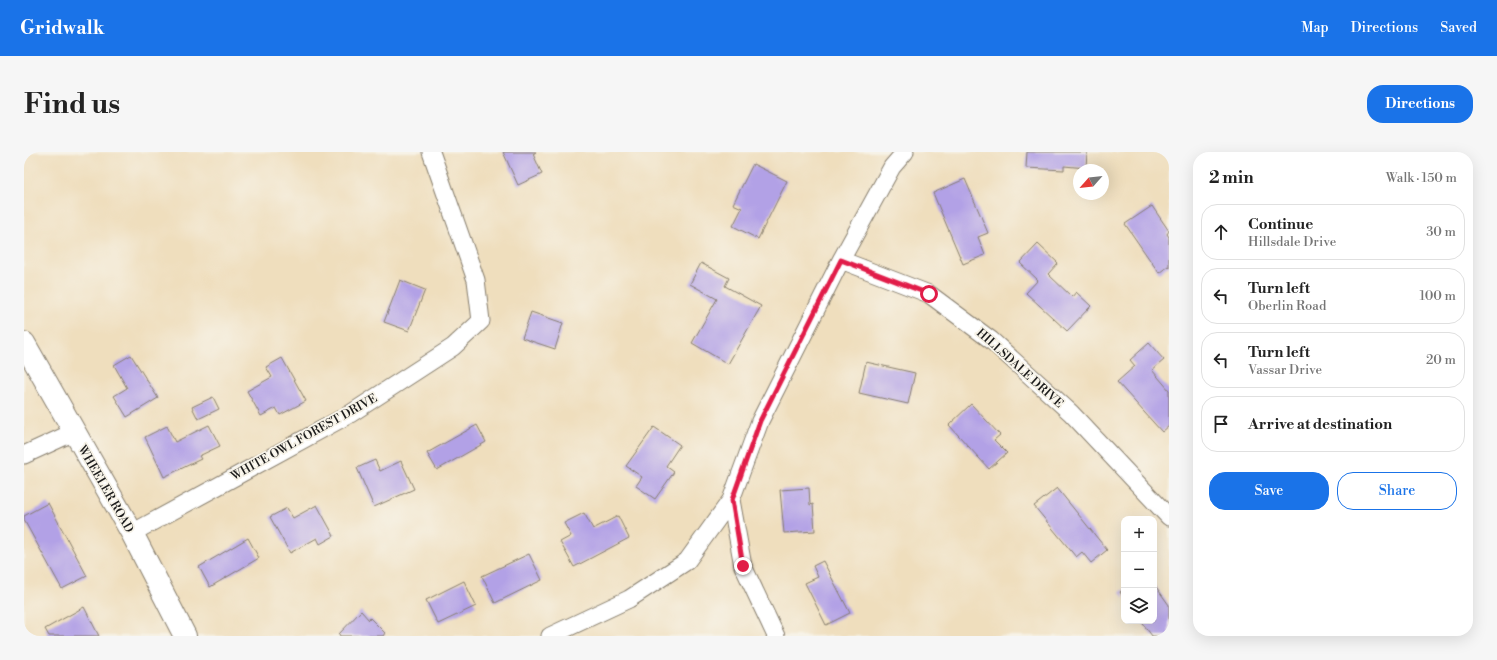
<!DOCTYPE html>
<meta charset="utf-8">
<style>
:root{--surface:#fff;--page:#f6f6f6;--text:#222;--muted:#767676;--line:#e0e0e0;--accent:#1a73e8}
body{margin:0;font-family:"Libre Bodoni",serif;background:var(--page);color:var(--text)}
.controls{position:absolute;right:12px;bottom:12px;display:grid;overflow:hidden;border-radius:8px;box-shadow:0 4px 16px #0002}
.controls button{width:36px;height:36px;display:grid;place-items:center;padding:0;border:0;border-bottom:1px solid var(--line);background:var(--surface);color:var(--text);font:20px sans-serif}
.compass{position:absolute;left:1049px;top:12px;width:36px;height:36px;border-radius:50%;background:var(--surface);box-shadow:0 4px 16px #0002;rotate:243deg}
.stop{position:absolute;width:12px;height:12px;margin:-9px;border:3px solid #e11d48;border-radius:50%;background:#fff}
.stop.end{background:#e11d48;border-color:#fff;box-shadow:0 1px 4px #0008}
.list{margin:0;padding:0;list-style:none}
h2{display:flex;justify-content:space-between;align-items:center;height:52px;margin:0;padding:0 16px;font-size:17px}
h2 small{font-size:13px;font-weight:400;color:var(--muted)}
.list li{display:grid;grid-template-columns:26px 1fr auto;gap:12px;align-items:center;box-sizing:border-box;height:56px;margin:0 8px 8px;padding:0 8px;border:1px solid var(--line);border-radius:16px}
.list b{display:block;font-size:15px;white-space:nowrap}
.list p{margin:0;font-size:13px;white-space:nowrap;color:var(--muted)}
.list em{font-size:13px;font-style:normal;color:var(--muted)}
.actions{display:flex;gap:8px;padding:12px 16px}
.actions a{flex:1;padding:9px 0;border:1px solid var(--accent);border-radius:16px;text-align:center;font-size:14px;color:var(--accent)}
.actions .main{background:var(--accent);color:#fff}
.icon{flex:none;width:22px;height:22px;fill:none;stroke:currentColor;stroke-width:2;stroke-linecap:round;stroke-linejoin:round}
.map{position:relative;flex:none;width:1145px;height:484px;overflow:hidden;border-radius:16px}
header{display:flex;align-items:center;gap:24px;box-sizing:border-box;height:56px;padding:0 20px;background:var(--accent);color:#fff}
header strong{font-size:19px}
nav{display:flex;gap:22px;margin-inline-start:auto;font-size:14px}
.intro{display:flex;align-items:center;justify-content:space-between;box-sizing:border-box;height:96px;padding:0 24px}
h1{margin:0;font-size:28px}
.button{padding:10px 18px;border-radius:16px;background:var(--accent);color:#fff;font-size:14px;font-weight:700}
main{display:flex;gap:24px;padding:0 24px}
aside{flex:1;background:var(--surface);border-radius:16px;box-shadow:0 4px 16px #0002}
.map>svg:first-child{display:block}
.building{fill:#b2a1e6}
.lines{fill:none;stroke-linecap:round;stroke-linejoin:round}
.street-casing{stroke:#867d6c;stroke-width:19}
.secondary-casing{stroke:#867d6c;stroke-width:24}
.street{stroke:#fff;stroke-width:17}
.secondary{stroke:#fff;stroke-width:22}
.route{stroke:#e11d48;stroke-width:5}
.labels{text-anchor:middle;stroke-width:3.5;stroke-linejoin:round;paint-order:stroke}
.street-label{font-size:12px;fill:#1c1c1c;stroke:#f7f3e8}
</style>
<header>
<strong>Gridwalk</strong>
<nav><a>Map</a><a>Directions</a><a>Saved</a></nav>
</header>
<div class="intro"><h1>Find us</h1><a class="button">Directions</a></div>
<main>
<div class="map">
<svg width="1145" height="484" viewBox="0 0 1145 484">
<rect width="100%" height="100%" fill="#f7f3e8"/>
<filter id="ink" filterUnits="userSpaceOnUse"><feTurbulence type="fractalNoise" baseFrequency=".025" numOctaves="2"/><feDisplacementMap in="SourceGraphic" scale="8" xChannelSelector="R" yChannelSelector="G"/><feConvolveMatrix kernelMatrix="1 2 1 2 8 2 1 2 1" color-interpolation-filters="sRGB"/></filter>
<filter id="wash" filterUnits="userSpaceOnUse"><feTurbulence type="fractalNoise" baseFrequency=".012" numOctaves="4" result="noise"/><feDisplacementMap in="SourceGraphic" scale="16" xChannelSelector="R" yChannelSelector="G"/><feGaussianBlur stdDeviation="0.9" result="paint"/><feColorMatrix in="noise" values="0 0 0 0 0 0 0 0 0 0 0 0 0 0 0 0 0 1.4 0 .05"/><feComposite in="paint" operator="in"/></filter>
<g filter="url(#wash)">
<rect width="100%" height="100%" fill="#efdebd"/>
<g id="blocks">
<path class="building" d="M 479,0 L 512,0 L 509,2 L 518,22 L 494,33 Z
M 1003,0 L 1063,0 L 1062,16 L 1040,14 L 1040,18 L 1002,16 Z
M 729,12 L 763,29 L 734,87 L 709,74 L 718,56 L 709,52 Z
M 941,27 L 964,81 L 954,85 L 961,103 L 939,112 L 909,41 Z
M 1128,54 L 1145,79 L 1143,82 L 1145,85 L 1145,116 L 1144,114 L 1135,121 L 1101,72 Z
M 1014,92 L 1034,111 L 1024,122 L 1048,145 L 1052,140 L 1067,154 L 1043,179 L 1002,141 L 1014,128 L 996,111 Z
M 677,111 L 705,126 L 701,134 L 737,154 L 704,212 L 668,191 L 693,147 L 666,132 Z
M 376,128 L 401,138 L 385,179 L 360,170 Z
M 507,160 L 539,171 L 531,197 L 498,186 Z
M 1125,191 L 1140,208 L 1128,218 L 1145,238 L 1145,274 L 1138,280 L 1093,230 L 1111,214 L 1106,208 Z
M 107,203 L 134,246 L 103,265 L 90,244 L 103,236 L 90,213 Z
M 258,206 L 282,249 L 256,263 L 252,256 L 237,264 L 223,239 L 248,225 L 242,215 Z
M 842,210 L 891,221 L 884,252 L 835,241 Z
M 189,245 L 195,257 L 174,267 L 168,255 Z
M 947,252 L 976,283 L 970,288 L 983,301 L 965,317 L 925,273 Z
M 185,273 L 196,294 L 175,304 L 177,307 L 140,325 L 121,285 L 143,274 L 151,290 Z
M 453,273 L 462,290 L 413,318 L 403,301 Z
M 630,275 L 656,293 L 642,314 L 650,320 L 631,347 L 612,334 L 618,325 L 602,314 Z
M 351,308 L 356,319 L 377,309 L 390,337 L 350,355 L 333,316 Z
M 785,336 L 786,353 L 789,352 L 791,379 L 760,381 L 756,338 Z
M 1033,336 L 1083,398 L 1067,411 L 1058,400 L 1052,405 L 1010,354 Z
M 24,351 L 63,424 L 38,437 L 0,368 L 0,364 Z
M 293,353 L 310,384 L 296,392 L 293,386 L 266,401 L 246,365 L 263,356 L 269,366 Z
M 560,361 L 569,377 L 594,364 L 605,386 L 550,415 L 536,390 L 547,384 L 540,371 Z
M 224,386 L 235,406 L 186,435 L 175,415 Z
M 505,402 L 518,428 L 471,451 L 458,424 Z
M 799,409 L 826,461 L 802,473 L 781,431 L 794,425 L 789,414 Z
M 440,429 L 452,454 L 414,472 L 402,448 Z
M 1130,432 L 1145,453 L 1145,484 L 1128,484 L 1117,469 L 1130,469 Z
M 1100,437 L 1100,446 L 1096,440 Z
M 60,455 L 75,484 L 25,484 L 21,477 Z
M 337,459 L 345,468 L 346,466 L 361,481 L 359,484 L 316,484 L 315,482 Z"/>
</g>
</g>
<g filter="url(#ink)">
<use href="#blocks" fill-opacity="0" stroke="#867d6c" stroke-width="1"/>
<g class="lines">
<g class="street-casing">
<path id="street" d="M 817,108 L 905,142 L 967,188 L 1047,261 L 1145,365
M 0,303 L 50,280
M 707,348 L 719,414 L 752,484
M 108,381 L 326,262 L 429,195 L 457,169 L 452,128 L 407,0
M 526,484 L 605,447 L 663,409 L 707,348 L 736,269 L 817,108 L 868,15 L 881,0"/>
</g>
<g class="secondary-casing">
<path id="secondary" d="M 0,191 L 108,381 L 161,484"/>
</g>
<use href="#street" class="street"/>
<use href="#secondary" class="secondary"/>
</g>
</g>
<g class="lines" filter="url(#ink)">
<path class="route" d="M 719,414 L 708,348 L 736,269 L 817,108 L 905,142"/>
</g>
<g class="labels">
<g class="street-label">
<text transform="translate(996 216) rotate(42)" y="4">HILLSDALE DRIVE</text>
<text transform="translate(280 285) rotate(-29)" y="4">WHITE OWL FOREST DRIVE</text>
<text transform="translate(82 337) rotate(60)" y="4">WHEELER ROAD</text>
</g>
</g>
</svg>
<div class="controls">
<button>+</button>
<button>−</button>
<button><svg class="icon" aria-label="layers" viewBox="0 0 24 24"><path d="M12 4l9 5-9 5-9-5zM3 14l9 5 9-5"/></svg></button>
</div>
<svg class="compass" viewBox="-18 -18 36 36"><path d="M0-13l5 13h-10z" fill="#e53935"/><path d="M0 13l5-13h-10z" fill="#767676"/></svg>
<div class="stop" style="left:905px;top:142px"></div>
<div class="stop end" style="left:719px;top:414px"></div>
</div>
<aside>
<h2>2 min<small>Walk · 150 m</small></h2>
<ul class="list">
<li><svg class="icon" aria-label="ahead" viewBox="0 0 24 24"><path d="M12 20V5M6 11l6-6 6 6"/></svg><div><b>Continue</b><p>Hillsdale Drive</p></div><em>30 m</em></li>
<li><svg class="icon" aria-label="left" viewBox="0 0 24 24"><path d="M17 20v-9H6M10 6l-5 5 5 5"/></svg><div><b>Turn left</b><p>Oberlin Road</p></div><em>100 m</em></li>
<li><svg class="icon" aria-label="left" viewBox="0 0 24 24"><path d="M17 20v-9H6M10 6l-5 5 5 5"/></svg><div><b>Turn left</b><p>Vassar Drive</p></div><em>20 m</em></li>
<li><svg class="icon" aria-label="arrive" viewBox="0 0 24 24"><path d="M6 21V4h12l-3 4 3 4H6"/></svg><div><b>Arrive at destination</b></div></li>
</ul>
<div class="actions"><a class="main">Save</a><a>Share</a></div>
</aside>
</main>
